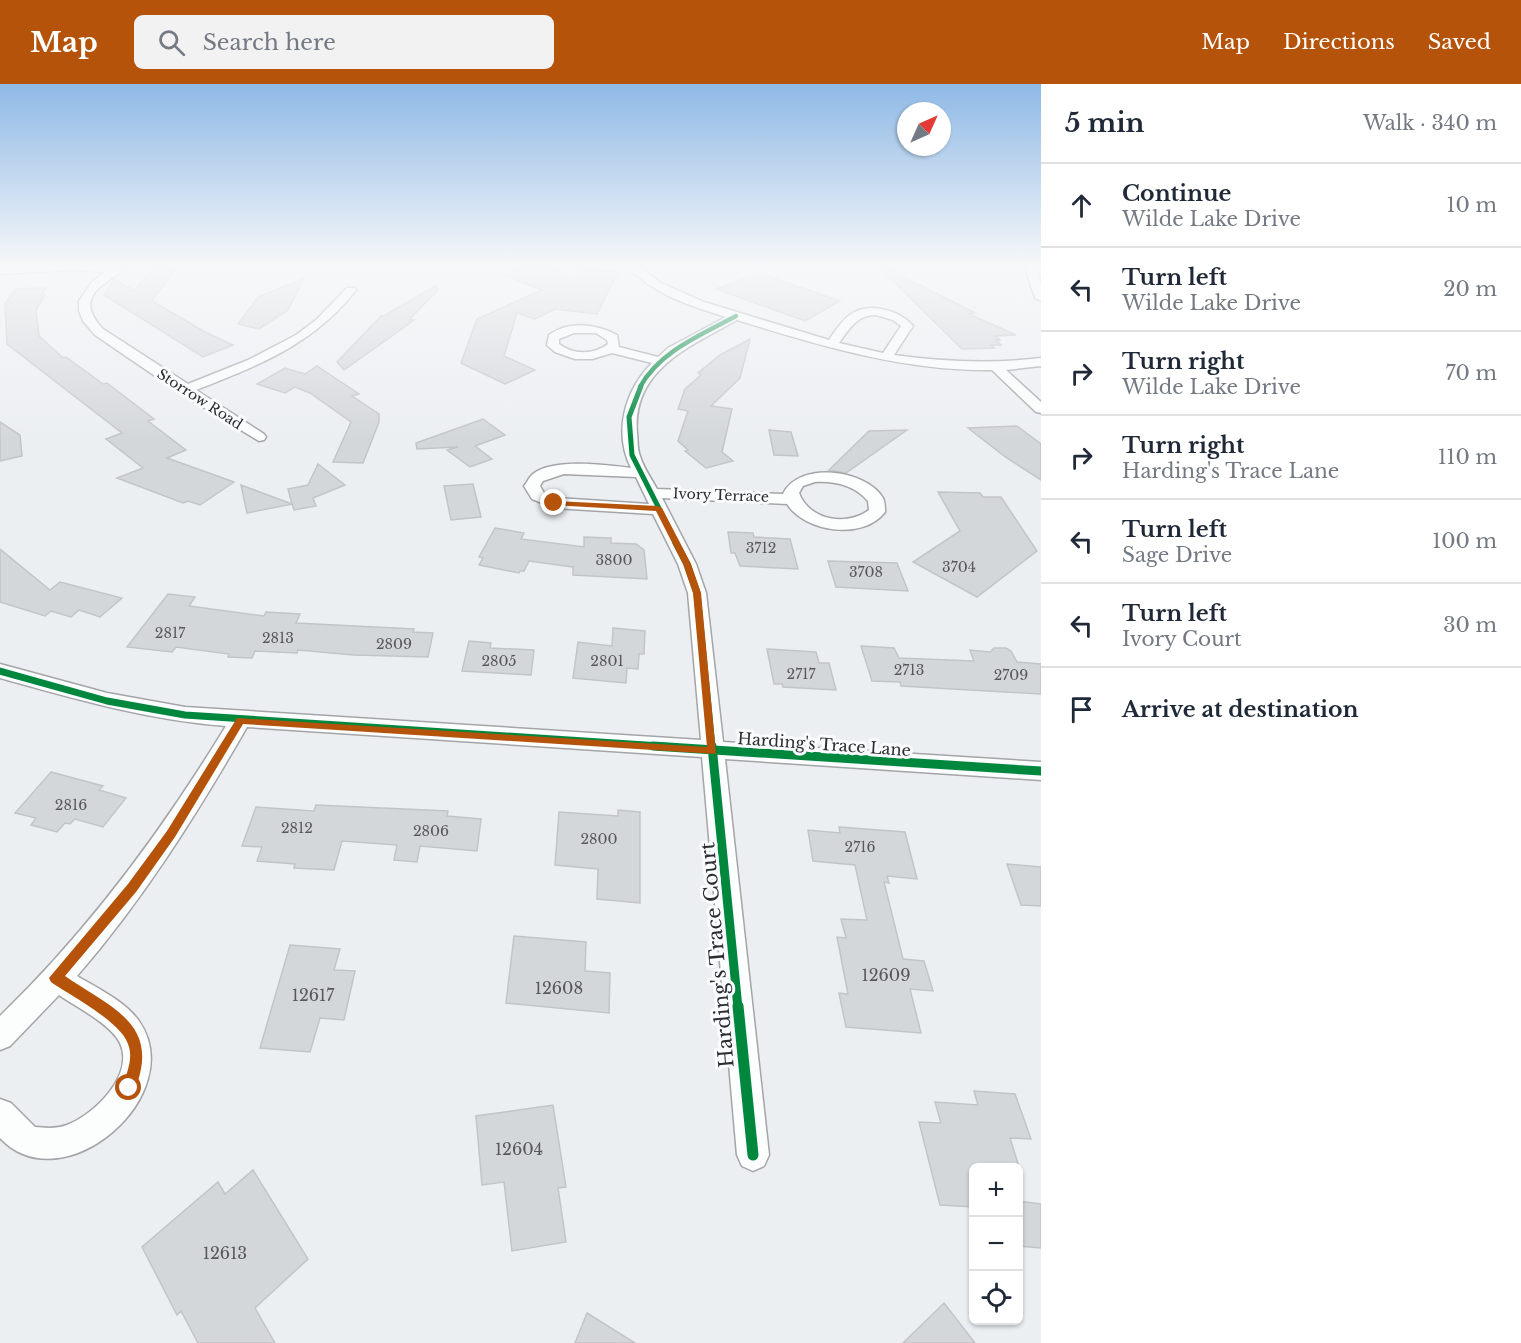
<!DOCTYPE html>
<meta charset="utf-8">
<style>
:root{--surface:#fff;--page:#f2f2f3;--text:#1f2937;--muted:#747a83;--line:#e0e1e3;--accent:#b45309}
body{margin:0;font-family:"Libre Baskerville",serif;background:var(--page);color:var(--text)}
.controls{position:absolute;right:18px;bottom:18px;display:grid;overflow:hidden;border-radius:9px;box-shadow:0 2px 4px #0004}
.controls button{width:54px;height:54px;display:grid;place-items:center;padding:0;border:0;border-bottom:2px solid var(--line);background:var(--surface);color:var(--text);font:30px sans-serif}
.compass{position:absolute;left:897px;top:18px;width:54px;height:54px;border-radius:50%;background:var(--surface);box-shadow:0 2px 4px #0004;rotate:45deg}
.stop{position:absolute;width:18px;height:18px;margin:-14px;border:4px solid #b45309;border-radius:50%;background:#fff}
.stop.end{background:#b45309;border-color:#fff;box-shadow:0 2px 6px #0008}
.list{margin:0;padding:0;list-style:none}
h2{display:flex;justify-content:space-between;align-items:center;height:78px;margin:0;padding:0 24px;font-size:26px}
h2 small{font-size:20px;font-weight:400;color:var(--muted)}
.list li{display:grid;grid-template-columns:39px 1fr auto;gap:18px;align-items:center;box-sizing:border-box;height:84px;padding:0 24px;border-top:2px solid var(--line)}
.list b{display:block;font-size:22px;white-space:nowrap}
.list p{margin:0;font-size:20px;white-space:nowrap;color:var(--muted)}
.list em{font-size:20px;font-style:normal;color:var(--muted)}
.icon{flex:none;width:33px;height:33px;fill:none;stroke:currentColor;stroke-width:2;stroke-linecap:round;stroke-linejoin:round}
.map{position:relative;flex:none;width:1041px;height:1259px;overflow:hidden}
header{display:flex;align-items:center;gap:36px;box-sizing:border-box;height:84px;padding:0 30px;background:var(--accent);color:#fff}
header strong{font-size:28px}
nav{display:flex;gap:33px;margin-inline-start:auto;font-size:21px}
.search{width:420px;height:54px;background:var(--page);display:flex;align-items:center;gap:15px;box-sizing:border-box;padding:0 21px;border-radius:9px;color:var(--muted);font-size:22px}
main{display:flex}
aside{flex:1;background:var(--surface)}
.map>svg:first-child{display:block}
.building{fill:#d4d7da;stroke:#c2c5c8;stroke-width:1.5}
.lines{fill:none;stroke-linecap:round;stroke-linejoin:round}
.street-casing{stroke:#a3a5a8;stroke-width:3}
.street{fill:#fcfdfd;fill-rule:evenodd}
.cycleway-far4-casing{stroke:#f9fbfe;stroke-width:7}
.cycleway-far3-casing{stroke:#f9fbfe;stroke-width:8}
.cycleway-far2-casing{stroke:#f9fbfe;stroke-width:10}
.cycleway-far1-casing{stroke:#f9fbfe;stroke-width:13}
.cycleway-casing{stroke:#f9fbfe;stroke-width:15}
.cycleway-far4{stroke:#00873e;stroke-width:4.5}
.cycleway-far3{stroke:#00873e;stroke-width:5}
.cycleway-far2{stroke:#00873e;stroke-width:7}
.cycleway-far1{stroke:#00873e;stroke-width:9}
.cycleway{stroke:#00873e;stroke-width:11}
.route{fill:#b45309}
.labels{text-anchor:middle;stroke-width:6;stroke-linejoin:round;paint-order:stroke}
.far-street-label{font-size:14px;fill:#2b2d30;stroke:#f9fbfe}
.number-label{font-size:14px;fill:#56585b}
.street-label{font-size:16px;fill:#2b2d30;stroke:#f9fbfe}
.near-number-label{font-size:16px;fill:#56585b}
.near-street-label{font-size:20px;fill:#2b2d30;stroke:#f9fbfe}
</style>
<header>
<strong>Map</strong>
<div class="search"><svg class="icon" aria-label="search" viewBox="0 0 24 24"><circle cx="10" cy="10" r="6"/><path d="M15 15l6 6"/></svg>Search here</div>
<nav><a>Map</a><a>Directions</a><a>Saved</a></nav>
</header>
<main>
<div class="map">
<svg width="1041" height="1259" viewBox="0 0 1041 1259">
<rect width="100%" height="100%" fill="#eceff2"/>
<path class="building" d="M 156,180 L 179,180 L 152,217 L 205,248 L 233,261 L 203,273 L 104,211 L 114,195 L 134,207 Z
M 530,180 L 537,180 L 576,194 L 581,185 L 618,188 L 597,230 L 555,225 L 535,235 L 517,229 L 504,272 L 535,286 L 505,300 L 461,279 L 477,235 L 542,206 L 501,190 Z
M 886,184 L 975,229 L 969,230 L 1016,251 L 995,252 L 1000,256 L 996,256 L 1001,261 L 991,261 L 994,264 L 962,265 L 883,187 Z
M 759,189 L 840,217 L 805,237 L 716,205 Z
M 304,194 L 288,226 L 259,245 L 238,240 L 258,213 Z
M 435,202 L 438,206 L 410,235 L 414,236 L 344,286 L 337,278 L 381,232 L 384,232 Z
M 46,204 L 41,211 L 45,211 L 36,226 L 39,252 L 63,274 L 66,273 L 103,300 L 107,299 L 154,335 L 148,337 L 186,366 L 167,374 L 234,398 L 200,421 L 188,417 L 183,419 L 117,394 L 143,384 L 106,355 L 122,349 L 7,260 L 5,220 L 16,205 Z
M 750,255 L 740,294 L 711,322 L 732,325 L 722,368 L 733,377 L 706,384 L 685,367 L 688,366 L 678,357 L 688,327 L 678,325 L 685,305 L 701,291 L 698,289 L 720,271 Z
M 317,282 L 359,310 L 352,312 L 379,330 L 379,338 L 363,379 L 333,378 L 351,338 L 310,309 L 295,303 L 285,309 L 257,300 L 285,284 L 305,290 Z
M 483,335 L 505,351 L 475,362 L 492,375 L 470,383 L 447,366 L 458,363 L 417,365 L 416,359 Z
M 0,338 L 20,351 L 22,372 L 0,377 Z
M 1017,342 L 1041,360 L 1041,396 L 1004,372 L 968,344 Z
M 769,346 L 791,348 L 798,372 L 774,371 Z
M 907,346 L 846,389 L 829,386 L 869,347 Z
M 318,380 L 345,401 L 313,414 L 316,422 L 294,426 L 292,420 L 247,429 L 241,401 L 292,420 L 288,405 L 308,401 Z
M 473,400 L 481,433 L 451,436 L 444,402 Z
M 938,408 L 980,409 L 983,413 L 1001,413 L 1037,467 L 977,513 L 913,478 L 960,447 Z
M 495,444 L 524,449 L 521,455 L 584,463 L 584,453 L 611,454 L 611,459 L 636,460 L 644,466 L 647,495 L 573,491 L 573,483 L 529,477 L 524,487 L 520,487 L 519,489 L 479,481 L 483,474 L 479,473 Z
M 728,448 L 753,449 L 754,453 L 790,455 L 798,485 L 740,482 L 735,469 L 731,469 Z
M 0,465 L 50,506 L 60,498 L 122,514 L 100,533 L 79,526 L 71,533 L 51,527 L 45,532 L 0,518 Z
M 828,477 L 897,479 L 908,507 L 836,503 Z
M 168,510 L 195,513 L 189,522 L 264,532 L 266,528 L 300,530 L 296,539 L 414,545 L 413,548 L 433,549 L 428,573 L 354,571 L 298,566 L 297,569 L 255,567 L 252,574 L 228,573 L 229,570 L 176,563 L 172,568 L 127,563 Z
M 613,544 L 645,547 L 644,570 L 639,570 L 638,585 L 627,584 L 626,599 L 573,594 L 578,558 L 612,562 Z
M 469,557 L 491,559 L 490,564 L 534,566 L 531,591 L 462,587 Z
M 861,562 L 894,564 L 899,574 L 974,577 L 970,566 L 990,568 L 994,564 L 1006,564 L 1011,567 L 1017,578 L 1041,580 L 1041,610 L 901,602 L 900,598 L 872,597 Z
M 767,565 L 816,568 L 819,579 L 829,579 L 836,606 L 783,603 L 782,600 L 774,600 Z
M 51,688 L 103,702 L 99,706 L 126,714 L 103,743 L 75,735 L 70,740 L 65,739 L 57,748 L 31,741 L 36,734 L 15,729 Z
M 316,721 L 448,727 L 447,732 L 481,735 L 477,767 L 420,762 L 417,778 L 394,776 L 397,761 L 342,757 L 334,786 L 294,784 L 295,780 L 257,777 L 262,763 L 242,762 L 256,723 L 314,727 Z
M 618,726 L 640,728 L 640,819 L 597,815 L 598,785 L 555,781 L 559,728 L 618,732 Z
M 839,743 L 905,748 L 917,795 L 887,792 L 889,799 L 884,798 L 903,875 L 924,877 L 933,907 L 910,905 L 921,949 L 846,943 L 839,909 L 848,910 L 837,853 L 846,854 L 841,835 L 867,836 L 855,781 L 813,777 L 808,746 L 840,749 Z
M 1007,780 L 1041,783 L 1041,822 L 1021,821 Z
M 514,852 L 586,858 L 585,887 L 610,889 L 609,929 L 506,919 Z
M 290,861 L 340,865 L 334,886 L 355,887 L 344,936 L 320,934 L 310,968 L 260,964 Z
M 974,1007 L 1015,1010 L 1031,1055 L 1010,1054 L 1019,1083 L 974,1083 L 974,1123 L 940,1121 L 919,1038 L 941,1039 L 935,1018 L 978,1021 Z
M 553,1021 L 566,1103 L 558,1104 L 566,1158 L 512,1167 L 504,1098 L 482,1101 L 476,1032 Z
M 253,1086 L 308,1175 L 255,1224 L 275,1259 L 198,1259 L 181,1227 L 177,1231 L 142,1163 L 218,1098 L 225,1110 Z
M 1018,1117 L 1041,1120 L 1041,1164 L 1018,1162 Z
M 944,1219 L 975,1259 L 903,1259 Z
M 587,1229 L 635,1259 L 575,1259 Z"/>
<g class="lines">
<g class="street-casing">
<path id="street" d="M 72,180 L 131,180 C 109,200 70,210 103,245 L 188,300 L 248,276 L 296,251 L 316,236 L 347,204 L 355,204 L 356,206 C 313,261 259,281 196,306 L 264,350 L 266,353 L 264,356 L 259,357 L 180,309 L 95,251 L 83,237 L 79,227 L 79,217 L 92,198 L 105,188 L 74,186 L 0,190 L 0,184 Z
M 626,180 L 637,180 L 659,198 L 704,218 L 829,256 C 835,247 842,236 851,230 C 869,218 900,226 913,242 L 894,271 C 944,278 991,280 1041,274 L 1041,282 L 1006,286 L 1041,318 L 1041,329 L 1036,328 L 992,286 C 903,287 822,262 737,236 C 691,262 632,285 637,349 C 638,356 637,365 640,372 C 643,383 651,394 657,405 L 783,410 C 799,376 867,386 883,414 C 885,418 885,424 885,428 C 863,457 805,448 787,420 L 662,414 L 696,480 L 706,509 L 723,658 L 1041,678 L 1041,696 L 725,675 L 769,1071 L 764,1082 L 753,1087 L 742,1082 L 737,1071 L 702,673 L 247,643 C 197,730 143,816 77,892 C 97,904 125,917 139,937 C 190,1011 63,1121 0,1054 L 0,1015 L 11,1019 L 35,1043 C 46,1044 56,1045 67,1041 C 94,1031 135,991 120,959 C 111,940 76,923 59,911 L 10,962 L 0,966 L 0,932 C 89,846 162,747 226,642 C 148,636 75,615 0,594 L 0,580 L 107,609 L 185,623 L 701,656 L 688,509 L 678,480 L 653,430 L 554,424 L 532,415 L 524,402 C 527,399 529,393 533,390 C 553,374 606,381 631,384 C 613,348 625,306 652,279 L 612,269 L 592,275 L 575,275 L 555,268 L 547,261 L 549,251 C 569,236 596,240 617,251 L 619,263 L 658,273 L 668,264 L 726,233 C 691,222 651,210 626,180 ZM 876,231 L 893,236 L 901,242 L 883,269 L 839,259 C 850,244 857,231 876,231 ZM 574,249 L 596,249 L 607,256 L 608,260 C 594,271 573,271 559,260 L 559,255 ZM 564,390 L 636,393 L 649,420 L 557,414 L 544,409 L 540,402 L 543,397 ZM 815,398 C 835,397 854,401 868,417 L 869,426 C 846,443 809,436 799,409 L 803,402 Z
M 1024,180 L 1034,180 L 1041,199 L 1041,217 L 1035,214 Z"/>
</g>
<use href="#street" class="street"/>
<g class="cycleway-far4-casing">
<path id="cycleway-far4" d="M 640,303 C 660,267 701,251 736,232"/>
</g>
<g class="cycleway-far3-casing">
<path id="cycleway-far3" d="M 641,302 L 629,333 L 632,371 L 677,460"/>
</g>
<g class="cycleway-far2-casing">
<path id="cycleway-far2" d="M 676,459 L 687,480 L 697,509 L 712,663
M 0,587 L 107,617 L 185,631 L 676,663"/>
</g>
<g class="cycleway-far1-casing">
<path id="cycleway-far1" d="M 653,662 L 1041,687
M 712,662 L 738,924"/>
</g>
<g class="cycleway-casing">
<path id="cycleway" d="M 738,922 L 753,1071"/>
</g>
<use href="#cycleway-far4" class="cycleway-far4"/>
<use href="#cycleway-far3" class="cycleway-far3"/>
<use href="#cycleway-far2" class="cycleway-far2"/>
<use href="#cycleway-far1" class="cycleway-far1"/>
<use href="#cycleway" class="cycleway"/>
</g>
<linearGradient id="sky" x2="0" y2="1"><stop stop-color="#8fb9e6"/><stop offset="0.51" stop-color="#f6f8f9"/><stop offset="1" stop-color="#f6f8f9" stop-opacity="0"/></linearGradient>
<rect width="1041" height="356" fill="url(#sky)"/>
<path class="route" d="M 554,417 L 658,422 L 662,424 L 691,480 L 701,509 L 716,670 L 243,640 L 175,753 L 136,808 L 65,892 C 113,925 162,940 134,1008 L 129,1010 L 124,1008 L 122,1004 C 126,991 133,976 129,963 C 124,939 71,912 51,898 L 49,894 L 128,800 L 167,747 L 237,634 L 707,663 L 693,509 L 683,480 L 656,427 L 552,421 Z"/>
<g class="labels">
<g class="far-street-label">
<text transform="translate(200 315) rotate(33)" y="5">Storrow Road</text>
<text transform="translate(721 411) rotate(2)" y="5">Ivory Terrace</text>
</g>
<g class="number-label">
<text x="761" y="469">3712</text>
<text x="614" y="481">3800</text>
<text x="959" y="488">3704</text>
<text x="866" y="493">3708</text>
<text x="170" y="554">2817</text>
<text x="278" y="559">2813</text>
<text x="394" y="565">2809</text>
<text x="499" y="582">2805</text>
<text x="607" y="582">2801</text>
<text x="909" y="591">2713</text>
<text x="801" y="595">2717</text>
<text x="1011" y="596">2709</text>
<text x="71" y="726">2816</text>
<text x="297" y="749">2812</text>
<text x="431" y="752">2806</text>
<text x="599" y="760">2800</text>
<text x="860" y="768">2716</text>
</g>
<g class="street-label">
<text transform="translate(824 660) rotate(4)" y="6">Harding's Trace Lane</text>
</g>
<g class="near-number-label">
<text x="886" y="897">12609</text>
<text x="559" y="910">12608</text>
<text x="313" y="917">12617</text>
<text x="519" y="1071">12604</text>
<text x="225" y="1175">12613</text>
</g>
<g class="near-street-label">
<text transform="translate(717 871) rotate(-95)" y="7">Harding's Trace Court</text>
</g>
</g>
</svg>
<div class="controls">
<button>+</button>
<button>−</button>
<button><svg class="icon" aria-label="locate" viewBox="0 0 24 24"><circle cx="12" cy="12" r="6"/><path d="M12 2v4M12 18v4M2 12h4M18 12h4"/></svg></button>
</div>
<svg class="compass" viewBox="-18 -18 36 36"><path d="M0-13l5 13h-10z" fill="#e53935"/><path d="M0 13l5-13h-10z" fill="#747a83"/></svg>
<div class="stop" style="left:129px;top:1004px"></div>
<div class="stop end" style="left:554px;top:419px"></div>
</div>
<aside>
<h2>5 min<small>Walk · 340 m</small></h2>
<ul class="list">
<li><svg class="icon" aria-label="ahead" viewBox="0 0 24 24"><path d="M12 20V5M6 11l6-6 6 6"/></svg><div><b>Continue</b><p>Wilde Lake Drive</p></div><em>10 m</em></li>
<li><svg class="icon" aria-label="left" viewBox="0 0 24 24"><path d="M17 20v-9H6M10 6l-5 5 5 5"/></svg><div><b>Turn left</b><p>Wilde Lake Drive</p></div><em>20 m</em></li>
<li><svg class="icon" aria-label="right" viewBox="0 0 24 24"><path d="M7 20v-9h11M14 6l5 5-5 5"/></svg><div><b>Turn right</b><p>Wilde Lake Drive</p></div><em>70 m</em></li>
<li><svg class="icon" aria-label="right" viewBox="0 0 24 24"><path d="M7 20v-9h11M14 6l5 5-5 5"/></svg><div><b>Turn right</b><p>Harding's Trace Lane</p></div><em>110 m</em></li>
<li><svg class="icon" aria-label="left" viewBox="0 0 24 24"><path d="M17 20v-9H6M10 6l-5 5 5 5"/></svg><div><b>Turn left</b><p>Sage Drive</p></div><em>100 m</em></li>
<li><svg class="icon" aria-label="left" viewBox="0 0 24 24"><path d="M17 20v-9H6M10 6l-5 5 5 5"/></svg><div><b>Turn left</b><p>Ivory Court</p></div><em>30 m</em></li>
<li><svg class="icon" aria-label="arrive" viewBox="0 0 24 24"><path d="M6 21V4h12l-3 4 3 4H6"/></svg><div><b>Arrive at destination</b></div></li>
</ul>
</aside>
</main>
